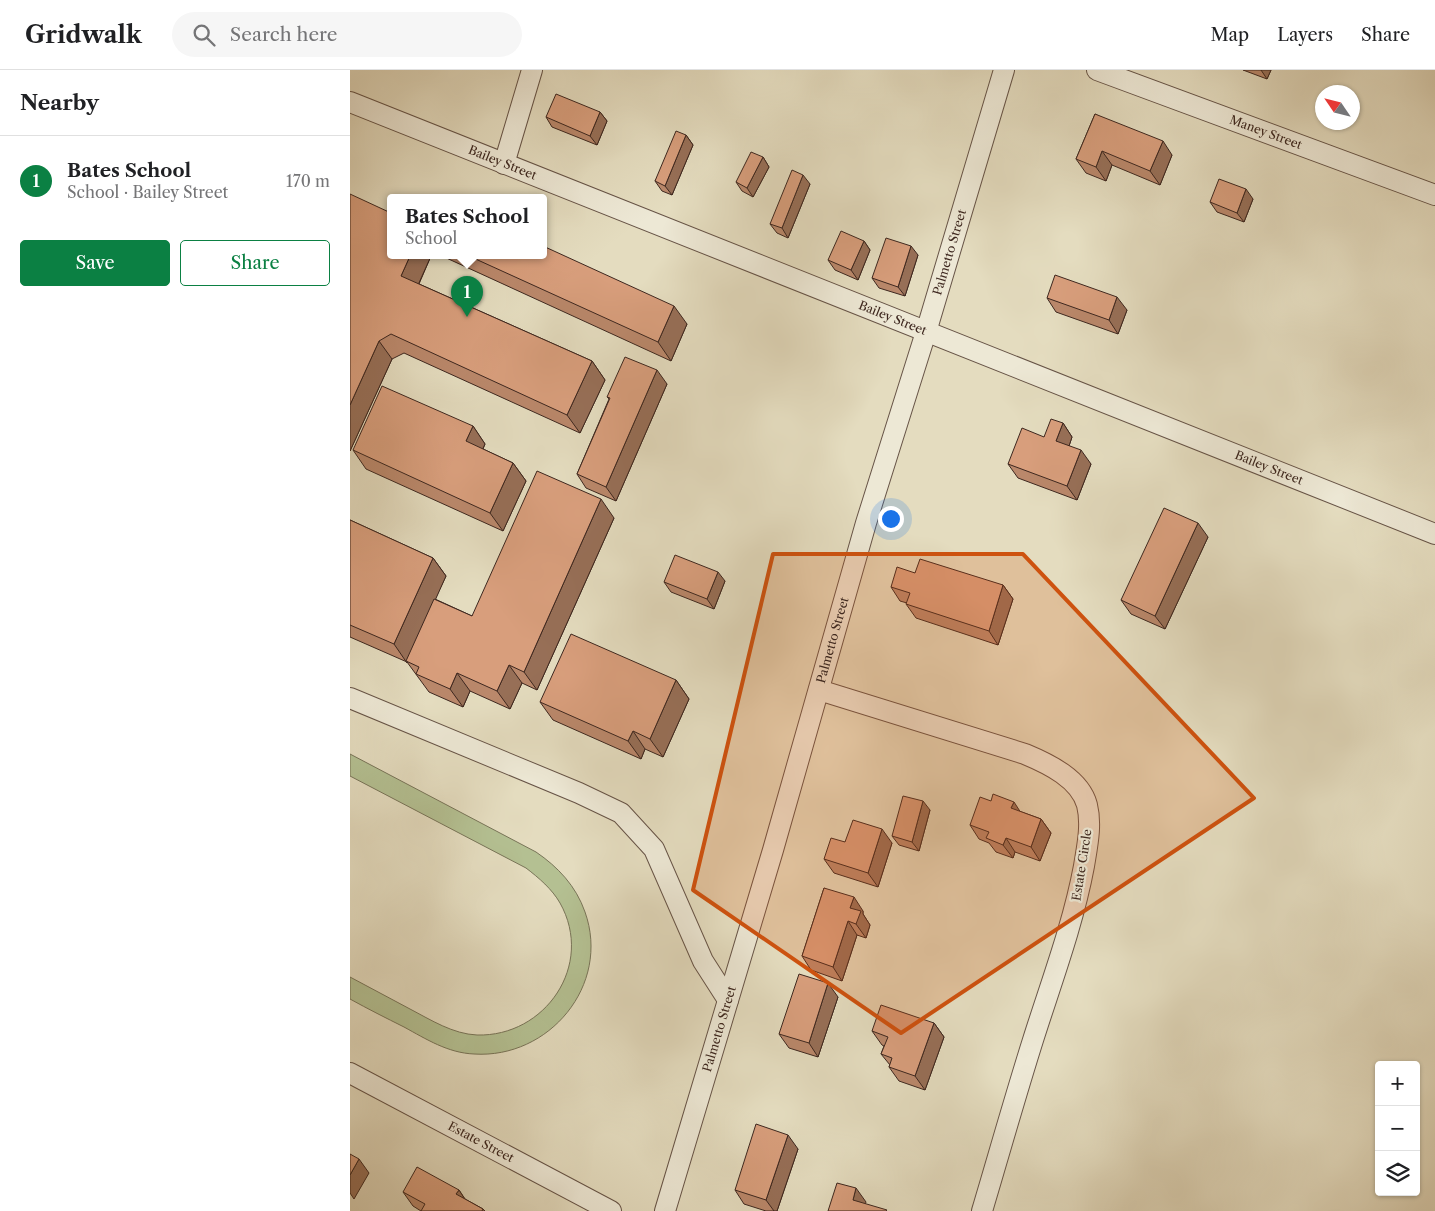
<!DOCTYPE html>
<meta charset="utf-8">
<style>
:root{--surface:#fff;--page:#f6f6f6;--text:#202124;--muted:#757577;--line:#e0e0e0;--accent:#0b8043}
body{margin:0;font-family:"Libre Caslon Text",serif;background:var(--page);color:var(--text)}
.controls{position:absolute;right:15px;bottom:15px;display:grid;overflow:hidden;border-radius:5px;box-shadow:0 1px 4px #0004}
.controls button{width:45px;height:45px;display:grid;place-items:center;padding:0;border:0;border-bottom:1px solid var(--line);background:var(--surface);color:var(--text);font:25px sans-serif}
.compass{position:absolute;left:965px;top:15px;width:45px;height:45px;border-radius:50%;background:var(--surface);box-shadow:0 1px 4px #0004;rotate:305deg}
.you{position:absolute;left:540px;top:448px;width:18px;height:18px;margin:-12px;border:4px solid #fff;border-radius:50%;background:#1a73e8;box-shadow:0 0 0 8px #1a73e833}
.badge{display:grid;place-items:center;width:32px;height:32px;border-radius:50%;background:var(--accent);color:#fff;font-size:16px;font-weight:700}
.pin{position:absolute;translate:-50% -41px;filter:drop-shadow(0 1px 2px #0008)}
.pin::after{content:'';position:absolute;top:26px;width:18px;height:15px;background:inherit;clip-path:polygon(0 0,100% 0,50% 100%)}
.popup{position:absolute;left:37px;top:124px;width:160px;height:65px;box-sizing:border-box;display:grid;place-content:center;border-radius:5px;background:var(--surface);filter:drop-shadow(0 1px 4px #0005);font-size:16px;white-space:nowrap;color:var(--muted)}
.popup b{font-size:19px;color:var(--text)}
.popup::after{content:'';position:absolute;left:50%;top:100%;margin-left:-10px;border:10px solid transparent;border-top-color:var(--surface)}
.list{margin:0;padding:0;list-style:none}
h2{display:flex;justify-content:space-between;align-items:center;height:65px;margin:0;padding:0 20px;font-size:21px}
h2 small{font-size:16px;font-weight:400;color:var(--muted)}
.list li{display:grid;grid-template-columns:32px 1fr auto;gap:15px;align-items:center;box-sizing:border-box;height:90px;padding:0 20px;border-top:1px solid var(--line)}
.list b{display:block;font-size:19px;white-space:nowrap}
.list p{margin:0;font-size:16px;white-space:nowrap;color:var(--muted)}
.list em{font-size:16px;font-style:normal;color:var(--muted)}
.actions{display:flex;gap:10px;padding:15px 20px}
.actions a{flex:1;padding:11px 0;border:1px solid var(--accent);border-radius:5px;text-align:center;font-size:18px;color:var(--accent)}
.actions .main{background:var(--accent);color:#fff}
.icon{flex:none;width:28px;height:28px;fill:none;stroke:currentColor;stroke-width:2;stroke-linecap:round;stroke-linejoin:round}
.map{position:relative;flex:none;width:1085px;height:1141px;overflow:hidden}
header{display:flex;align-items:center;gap:30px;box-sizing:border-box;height:70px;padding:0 25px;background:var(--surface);border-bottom:1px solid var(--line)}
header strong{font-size:24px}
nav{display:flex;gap:28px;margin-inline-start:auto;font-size:18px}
.search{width:350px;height:45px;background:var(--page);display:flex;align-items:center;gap:12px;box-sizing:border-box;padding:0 18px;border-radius:28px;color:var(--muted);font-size:19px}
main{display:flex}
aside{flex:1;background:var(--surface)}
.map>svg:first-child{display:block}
.green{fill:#b4c092;stroke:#787458}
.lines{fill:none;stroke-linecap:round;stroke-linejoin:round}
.minor-casing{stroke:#675447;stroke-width:22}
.minor{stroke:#ede8d5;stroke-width:20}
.wall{fill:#ba886b;stroke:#3d271f}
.shaded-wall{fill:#976f57;stroke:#3d271f}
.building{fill:#d89e7c;stroke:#3d271f}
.marked{fill:#ce520f;fill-opacity:0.2;stroke:#ce520f;stroke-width:4;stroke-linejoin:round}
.labels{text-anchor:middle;stroke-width:4.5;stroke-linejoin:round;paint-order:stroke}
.street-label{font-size:12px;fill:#3d271f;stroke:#ede8d5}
</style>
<header>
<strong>Gridwalk</strong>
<div class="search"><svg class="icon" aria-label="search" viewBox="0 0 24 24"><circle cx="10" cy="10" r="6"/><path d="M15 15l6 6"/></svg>Search here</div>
<nav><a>Map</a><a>Layers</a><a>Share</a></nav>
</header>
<main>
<aside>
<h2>Nearby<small></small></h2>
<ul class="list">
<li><span class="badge">1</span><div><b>Bates School</b><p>School · Bailey Street</p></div><em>170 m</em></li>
</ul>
<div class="actions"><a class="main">Save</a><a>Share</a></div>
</aside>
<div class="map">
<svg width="1085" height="1141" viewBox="0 0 1085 1141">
<rect width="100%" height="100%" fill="#e4dcbf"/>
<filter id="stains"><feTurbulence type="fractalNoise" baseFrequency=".004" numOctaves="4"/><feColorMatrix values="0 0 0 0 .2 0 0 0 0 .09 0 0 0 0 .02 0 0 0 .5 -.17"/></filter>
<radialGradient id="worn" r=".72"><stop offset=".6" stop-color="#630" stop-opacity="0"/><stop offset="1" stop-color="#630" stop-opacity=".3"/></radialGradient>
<path class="green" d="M 0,684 L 186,782 C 208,797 226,816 235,842 C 261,915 199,989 124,984 C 98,983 76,969 54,957 C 36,948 18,939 0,929 L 0,907 C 20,918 40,928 60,939 C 81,950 103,964 127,965 C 195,967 245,895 210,833 C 202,819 189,808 176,798 L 0,706 Z"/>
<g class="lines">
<g class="minor-casing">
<g id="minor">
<path id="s1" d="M 747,0 L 1085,125"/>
<path id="s2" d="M 0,32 L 1085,464"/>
<path d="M 154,94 L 182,0"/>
<path d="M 469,620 L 675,684 C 699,694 730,709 737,735 C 742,755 737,777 734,796 C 723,855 701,913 683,970 C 665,1027 649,1084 632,1141"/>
<path d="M 0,628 L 229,723 L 271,743 L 304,779 L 353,891 L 378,930"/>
<path id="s3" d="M 0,1003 L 261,1141"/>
<path id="s4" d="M 315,1141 L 423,780 L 516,453 L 576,262 L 654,0"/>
</g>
</g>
<use href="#minor" class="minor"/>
</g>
<path class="wall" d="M 893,0 L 921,0 L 917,9 Z
M 250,42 L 257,51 L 247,75 L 202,57 L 196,47 Z
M 745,44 L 822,85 L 810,115 L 762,95 L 756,111 L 736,103 L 726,89 Z
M 336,65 L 343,75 L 322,125 L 312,121 L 305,111 Z
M 413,87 L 419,97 L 403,127 L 392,121 L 386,112 Z
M 460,114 L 438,168 L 427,163 L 420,154 Z
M 903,129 L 894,152 L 867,142 L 860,132 Z
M 514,171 L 520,180 L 508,210 L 485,200 L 478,190 Z
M 568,185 L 555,226 L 529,218 L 522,208 Z
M 41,186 L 81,186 L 69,214 L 242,291 L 255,310 L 230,363 L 54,283 L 42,289 L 0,381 Z
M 92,186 L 193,186 L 337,254 L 321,291 Z
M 697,228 L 777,240 L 768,264 L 706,242 Z
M 317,314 L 266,431 L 236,418 L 227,404 L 259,329 L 257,327 Z
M 713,353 L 722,367 L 719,376 L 741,394 L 727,430 L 668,408 L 658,394 Z
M 123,356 L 135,374 L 133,379 L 163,393 L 176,411 L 153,461 L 16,399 L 3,380 Z
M 264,448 L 187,620 L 172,613 L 160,639 L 120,621 L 113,637 L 79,622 L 57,592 L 0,567 L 0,450 L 83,488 L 96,506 L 85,529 L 122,546 Z
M 858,467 L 815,559 L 781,544 L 771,530 Z
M 565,503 L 653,515 L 663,529 L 648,575 L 566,548 L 556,534 L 557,533 L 550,531 L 541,517 Z
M 375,511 L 364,539 L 321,522 L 314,512 Z
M 326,610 L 339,629 L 313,687 L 295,679 L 291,689 L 203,650 L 190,632 Z
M 641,731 L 691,749 L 701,763 L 690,791 L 665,782 L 663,788 L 646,782 L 639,773 L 629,769 L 620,755 Z
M 580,740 L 569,781 L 549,775 L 542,766 Z
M 495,772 L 542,773 L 528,817 L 484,803 L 474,789 Z
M 474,818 L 513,841 L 513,844 L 520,855 L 516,868 L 507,865 L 492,911 L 461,900 L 452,886 Z
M 488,927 L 468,987 L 439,978 L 429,964 Z
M 584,953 L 594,967 L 575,1020 L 549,1011 L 539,997 L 540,995 L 531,984 L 534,976 L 532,975 L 522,961 Z
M 448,1079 L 427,1141 L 416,1141 L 394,1134 L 385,1120 Z
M 109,1120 L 115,1129 L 133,1139 L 135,1141 L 71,1141 L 63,1136 L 53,1122 Z"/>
<path class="shaded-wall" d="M 911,0 L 921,0 L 917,9 Z
M 250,42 L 257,51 L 247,75 L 240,66 Z
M 336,65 L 343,75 L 322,125 L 315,116 Z
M 813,71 L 822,85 L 810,115 L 800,101 Z
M 752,81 L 762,95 L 756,111 L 746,97 Z
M 413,87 L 419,97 L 403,127 L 397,118 Z
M 453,105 L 460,114 L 438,168 L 432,158 Z
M 896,119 L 903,129 L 894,152 L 887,143 Z
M 514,171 L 520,180 L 508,210 L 501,200 Z
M 561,176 L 568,185 L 555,226 L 548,217 Z
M 60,186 L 81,186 L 64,224 L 51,206 Z
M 767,227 L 777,240 L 768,264 L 759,250 Z
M 324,236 L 337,254 L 321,291 L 308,272 Z
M 29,271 L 42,289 L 0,381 L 0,335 Z
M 242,291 L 255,310 L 230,363 L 217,345 Z
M 307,300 L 317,314 L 266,431 L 256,417 Z
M 713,353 L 722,367 L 716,385 L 706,371 Z
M 123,356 L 135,374 L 128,389 L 116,371 Z
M 731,380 L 741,394 L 727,430 L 717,416 Z
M 163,393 L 176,411 L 153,461 L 140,443 Z
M 251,429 L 264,448 L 187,620 L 174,602 Z
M 848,453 L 858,467 L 815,559 L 805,546 Z
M 83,488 L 96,506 L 57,593 L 44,574 Z
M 368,502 L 375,511 L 364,539 L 357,529 Z
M 653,515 L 663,529 L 648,575 L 639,561 Z
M 159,595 L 172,613 L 160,639 L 147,621 Z
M 107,603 L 120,621 L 113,637 L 100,619 Z
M 326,610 L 339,629 L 313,687 L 300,669 Z
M 283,661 L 295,679 L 291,689 L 278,671 Z
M 573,731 L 580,740 L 569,781 L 562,772 Z
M 664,732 L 673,746 L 661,738 Z
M 691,749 L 701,763 L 690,791 L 681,777 Z
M 532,759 L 542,773 L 528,817 L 518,803 Z
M 656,768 L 665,782 L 663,788 L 653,775 Z
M 504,827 L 513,841 L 513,844 L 520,855 L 516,868 L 506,854 L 500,838 Z
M 498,851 L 507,865 L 492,911 L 483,897 Z
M 478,913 L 488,927 L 468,987 L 459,973 Z
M 584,953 L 594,967 L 575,1020 L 565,1006 Z
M 438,1065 L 448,1079 L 427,1141 L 424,1141 L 416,1130 Z
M 9,1089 L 19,1103 L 4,1129 L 0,1123 L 0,1105 Z
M 506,1118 L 516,1132 L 513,1141 L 503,1130 Z
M 109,1120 L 118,1134 L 106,1124 Z"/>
<path class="building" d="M 206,24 L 250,42 L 240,66 L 196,47 Z
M 745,44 L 813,71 L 800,101 L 752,81 L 746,97 L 726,89 Z
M 326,61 L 336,65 L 315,116 L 305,111 Z
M 401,82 L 413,87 L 397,118 L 386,112 Z
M 442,100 L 453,105 L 432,158 L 420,154 Z
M 869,109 L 896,119 L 887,143 L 860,132 Z
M 0,124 L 41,143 L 41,186 L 60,186 L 51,206 L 242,291 L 217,345 L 41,264 L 29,271 L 0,335 Z
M 491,161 L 514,171 L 501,200 L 478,190 Z
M 536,168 L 561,176 L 548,217 L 522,208 Z
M 193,176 L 324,236 L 308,272 L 119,186 L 193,186 Z
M 705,205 L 767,227 L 759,250 L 697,228 Z
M 275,287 L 307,300 L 256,417 L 227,404 L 260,328 L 257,327 Z
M 32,316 L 123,356 L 116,371 L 163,393 L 140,443 L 3,380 Z
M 701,349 L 713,353 L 706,371 L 731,380 L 717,416 L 658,394 L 672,358 L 694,367 Z
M 187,401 L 251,429 L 174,602 L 159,595 L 147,621 L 107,603 L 100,619 L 66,604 L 69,597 L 56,591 L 84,529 L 122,546 Z
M 814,438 L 848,453 L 805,546 L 771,530 Z
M 0,450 L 83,488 L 44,574 L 0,555 Z
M 325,485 L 368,502 L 357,529 L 314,512 Z
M 570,489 L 653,515 L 639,561 L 556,534 L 560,523 L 541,517 L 547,497 L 565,503 Z
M 221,564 L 326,610 L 300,669 L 283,661 L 278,671 L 190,632 Z
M 643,724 L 664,732 L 661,738 L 691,749 L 681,777 L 656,768 L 653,775 L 636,768 L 639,762 L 620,755 L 630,727 L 641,731 Z
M 553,726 L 573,731 L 562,772 L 542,766 Z
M 503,750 L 532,759 L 518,803 L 474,789 L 481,768 L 495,772 Z
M 474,818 L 504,827 L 500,838 L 511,841 L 506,854 L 498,851 L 483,897 L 452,886 Z
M 449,904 L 478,913 L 459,973 L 429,964 Z
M 531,935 L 584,953 L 565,1006 L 539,997 L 542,988 L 531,984 L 538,967 L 522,961 Z
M 406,1054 L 438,1065 L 416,1130 L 385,1120 Z
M 0,1084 L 9,1089 L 0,1105 Z
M 67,1097 L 109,1120 L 106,1124 L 133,1139 L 132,1141 L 71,1141 L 75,1134 L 53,1122 Z
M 487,1113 L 506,1118 L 503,1130 L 537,1140 L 536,1141 L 478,1141 Z"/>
<path class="marked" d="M 423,484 L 673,484 L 904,728 L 551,963 L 343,820 Z"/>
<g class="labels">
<g class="street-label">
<text dy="4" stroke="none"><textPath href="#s1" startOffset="180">Maney Street</textPath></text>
<text dy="4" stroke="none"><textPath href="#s2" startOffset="164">Bailey Street</textPath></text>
<text dy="4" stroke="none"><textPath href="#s4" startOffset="1000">Palmetto Street</textPath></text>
<text dy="4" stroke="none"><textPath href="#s2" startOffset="584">Bailey Street</textPath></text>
<text dy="4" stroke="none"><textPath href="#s2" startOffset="989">Bailey Street</textPath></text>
<text dy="4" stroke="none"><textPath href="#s4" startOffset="595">Palmetto Street</textPath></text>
<text transform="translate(732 795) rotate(-81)" y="4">Estate Circle</text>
<text dy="4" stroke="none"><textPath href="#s4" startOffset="190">Palmetto Street</textPath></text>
<text dy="4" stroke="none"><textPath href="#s3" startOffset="148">Estate Street</textPath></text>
</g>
</g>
<rect width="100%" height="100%" filter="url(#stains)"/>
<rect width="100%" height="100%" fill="url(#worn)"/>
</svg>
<div class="controls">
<button>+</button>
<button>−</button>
<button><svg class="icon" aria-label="layers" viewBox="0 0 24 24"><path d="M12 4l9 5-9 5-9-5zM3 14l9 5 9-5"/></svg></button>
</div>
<svg class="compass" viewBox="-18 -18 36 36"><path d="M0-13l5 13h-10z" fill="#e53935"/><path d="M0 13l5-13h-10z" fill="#757577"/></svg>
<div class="you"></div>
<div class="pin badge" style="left:117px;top:247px">1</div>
<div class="popup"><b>Bates School</b>School</div>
</div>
</main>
